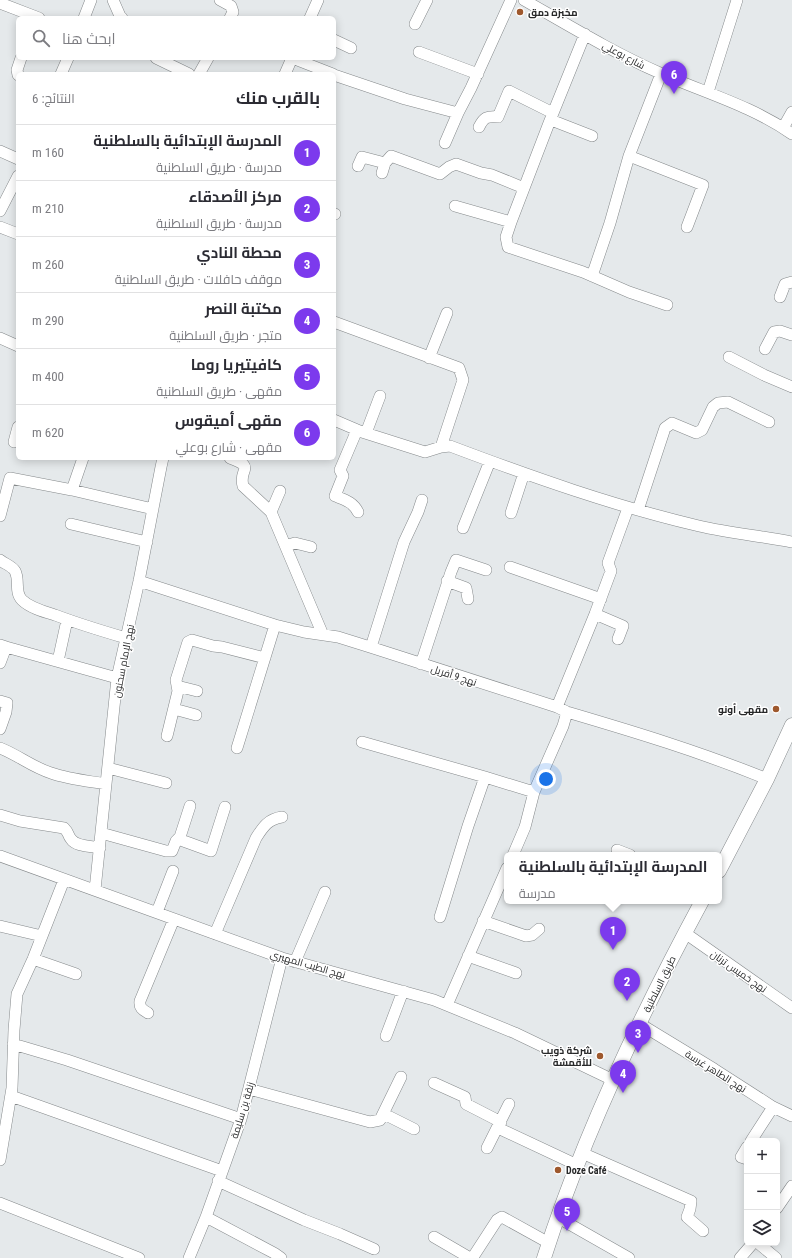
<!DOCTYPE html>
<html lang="ar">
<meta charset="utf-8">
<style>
:root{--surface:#fff;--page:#f2f2f3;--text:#2b2b33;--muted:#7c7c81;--line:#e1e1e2;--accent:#7c3aed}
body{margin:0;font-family:"Roboto Condensed",Cairo,sans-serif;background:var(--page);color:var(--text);direction:rtl}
.controls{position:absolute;right:12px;bottom:12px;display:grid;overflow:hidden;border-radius:6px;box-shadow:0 2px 10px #0003}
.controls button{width:36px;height:36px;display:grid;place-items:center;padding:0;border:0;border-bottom:1px solid var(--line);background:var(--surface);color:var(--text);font:20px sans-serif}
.you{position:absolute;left:546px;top:779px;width:14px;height:14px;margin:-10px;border:3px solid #fff;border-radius:50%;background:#1a73e8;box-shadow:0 0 0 6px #1a73e833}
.badge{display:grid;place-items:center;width:26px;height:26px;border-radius:50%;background:var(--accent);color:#fff;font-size:13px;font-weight:700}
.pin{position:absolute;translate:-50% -33px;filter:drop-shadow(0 1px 2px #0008)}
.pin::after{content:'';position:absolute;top:21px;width:14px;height:12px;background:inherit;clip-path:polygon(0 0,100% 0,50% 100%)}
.popup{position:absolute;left:504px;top:852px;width:218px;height:52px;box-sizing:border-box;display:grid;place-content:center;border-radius:6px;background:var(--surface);filter:drop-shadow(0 1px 3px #0005);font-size:13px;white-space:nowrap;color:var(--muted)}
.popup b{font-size:15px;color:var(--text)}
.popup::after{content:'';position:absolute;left:50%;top:100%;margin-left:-8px;border:8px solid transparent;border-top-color:var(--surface)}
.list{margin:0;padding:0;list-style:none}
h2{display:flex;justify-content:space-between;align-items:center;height:52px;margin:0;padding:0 16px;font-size:17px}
h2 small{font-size:13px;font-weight:400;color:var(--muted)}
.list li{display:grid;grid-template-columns:26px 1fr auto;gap:12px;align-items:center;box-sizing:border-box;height:56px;padding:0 16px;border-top:1px solid var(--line)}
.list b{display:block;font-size:15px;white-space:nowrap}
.list p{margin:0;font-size:13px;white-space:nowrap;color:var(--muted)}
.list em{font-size:13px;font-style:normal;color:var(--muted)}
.icon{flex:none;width:22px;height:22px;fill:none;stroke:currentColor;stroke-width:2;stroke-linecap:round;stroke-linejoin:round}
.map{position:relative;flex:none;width:792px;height:1258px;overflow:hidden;direction:ltr}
.search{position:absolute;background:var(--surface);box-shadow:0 2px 10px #0003;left:16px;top:16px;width:320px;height:44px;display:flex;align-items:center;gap:10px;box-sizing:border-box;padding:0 14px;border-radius:6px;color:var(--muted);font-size:15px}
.panel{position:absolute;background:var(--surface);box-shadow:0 2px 10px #0003;left:16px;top:72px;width:320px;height:388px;border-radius:6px;direction:rtl}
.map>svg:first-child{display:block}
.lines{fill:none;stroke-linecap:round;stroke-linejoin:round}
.minor-casing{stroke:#85898b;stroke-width:12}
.major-casing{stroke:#85898b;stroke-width:15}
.minor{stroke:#fff;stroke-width:11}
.major{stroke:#fff;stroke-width:14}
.poi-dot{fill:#9e582d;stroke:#fff;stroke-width:1.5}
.labels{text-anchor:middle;stroke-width:3;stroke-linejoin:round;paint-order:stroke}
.poi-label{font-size:10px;font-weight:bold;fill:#272829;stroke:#fff;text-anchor:start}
.street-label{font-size:10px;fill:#272829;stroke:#fff}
</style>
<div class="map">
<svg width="792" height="1258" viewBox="0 0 792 1258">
<rect width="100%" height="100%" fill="#e5e9eb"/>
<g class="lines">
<g class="minor-casing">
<path id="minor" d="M 113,0 L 120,16 L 122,18
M 220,0 L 231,6 L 233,12 L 230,18
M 524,0 C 568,25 614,53 660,73 C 705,93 752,106 792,134
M 0,3 L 39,18
M 84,18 L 91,0
M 310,18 L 318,0
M 415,24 L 427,0
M 585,34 L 549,123 L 511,222 L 506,237 L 508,247 L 583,272 L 629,292 L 667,305
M 334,40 L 351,48
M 419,52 L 478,74
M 156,58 L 189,74
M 292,58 L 333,74
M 61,74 L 68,58
M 199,74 L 208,58
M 285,74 L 292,58
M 18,75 L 17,70 L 21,58
M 334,75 L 405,99 L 458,113 L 471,88 L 511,0
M 708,92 L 737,0
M 551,120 L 592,136
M 479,127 C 484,117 487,116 498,117 L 509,91 L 553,113
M 783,128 L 792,112
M 445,143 L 458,113
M 0,151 L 18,159
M 629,156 L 703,185 L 687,227
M 358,166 L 362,157 L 385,163 L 391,156 L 440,174 L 449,167 L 456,164 L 481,173 L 492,175 L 524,188
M 382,173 L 385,163
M 455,206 L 511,222
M 0,211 L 18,176
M 334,214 L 335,214
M 0,227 L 18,234
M 592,276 L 610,223 L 629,156 L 661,74
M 780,297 L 785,284 L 792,282
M 334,322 L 459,368 L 463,380 L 441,447
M 0,338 L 18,346
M 765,349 L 774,332 L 780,331 L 792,335
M 729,357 L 764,375 L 792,387
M 429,358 L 447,313
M 334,420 L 362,432 L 425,452 L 441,447 L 450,446 C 532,477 614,506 699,526 C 729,533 761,536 792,542
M 357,430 L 340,470 L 343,476 L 335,496 C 345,500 353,502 358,512
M 366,433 L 380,396
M 14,442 L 18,427
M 230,458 C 257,468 238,468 243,486 L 271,512 L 323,635
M 72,490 L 83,458
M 638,510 L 665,428 L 672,423 L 696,433 L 702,430 L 713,407 L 718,403 L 728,402 L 769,422
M 271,512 L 280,491
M 511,513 L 524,473
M 0,516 L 10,478 L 72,490 L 153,509
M 71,524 L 147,542
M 463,528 L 490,461
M 286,546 L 295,543 L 311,547
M 0,560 C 5,564 12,566 15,571 C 20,580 14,592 22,600 C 30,608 45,612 55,615 C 79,624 102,631 126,638
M 510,567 L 601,599
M 139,581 L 275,625 L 304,632 L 338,637 L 370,647 L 557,707 L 567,712 C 635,732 701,752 767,779
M 447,581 L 466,588 L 468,599
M 595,614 L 623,626 L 618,639
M 0,645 L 6,647 L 0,663
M 6,647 L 117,678
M 371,647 L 404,542 L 418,512 L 422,500
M 58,661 L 67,620
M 421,664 L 451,572 L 456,560 L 486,570
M 177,686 L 197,691
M 0,701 L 7,703 L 6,712 L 0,729
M 557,707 L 595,614 L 611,571 L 608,563 L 628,508
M 174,709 L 196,715
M 167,736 L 178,691 L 176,680 L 188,642 L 192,640 L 213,646 L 222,647 L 265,658
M 362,742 L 485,777 L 534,792
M 0,748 C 18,755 32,767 51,773 C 68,779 88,781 106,784
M 237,748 L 275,625
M 108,768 L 166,783
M 0,815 L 20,821 L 64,828 C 70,834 67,834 71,839 C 76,847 92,846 100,848
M 101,833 L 166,851 L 172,851 L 176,841 L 180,837 L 190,806
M 178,839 L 211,851 L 225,807
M 617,850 L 630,855
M 513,855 L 525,827 L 534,792 L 563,726 L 567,712
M 0,856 L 282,958 L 434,1000 L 515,1033 L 613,1080
M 95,890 L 117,678 L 139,581 L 161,467 L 163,458
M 157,912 L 173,871
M 440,917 L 468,826 L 485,777
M 483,921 L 526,936 L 532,935 L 539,929
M 0,926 L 42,936
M 685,933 L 792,1008
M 215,934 L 256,838 C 263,827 268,819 282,817
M 468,956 L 516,973
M 33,959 L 76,974
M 295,962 L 325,892
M 447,1005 L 507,868
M 148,1013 C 143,1010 139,1008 140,1001 L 174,919
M 640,1024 L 714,1069 L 773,1107 L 792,1116
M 386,1036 L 403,991
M 13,1044 L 67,1060 L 241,1119
M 434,1083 L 465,1097 L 466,1104 L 501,1122
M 249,1089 L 370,1122 L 380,1120 L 401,1077
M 11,1096 L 222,1171
M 384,1114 L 414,1129
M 498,1128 L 577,1165
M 751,1141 L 773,1107
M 747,1147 L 741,1157 L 747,1159
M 487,1148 L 509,1104
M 582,1153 L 691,1201 L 690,1209 L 687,1217 L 703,1231
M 0,1160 L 12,1088 L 14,1030 L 17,994 L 33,959 L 64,880
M 218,1181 L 304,1220 L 340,1234 L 374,1249
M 0,1203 L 139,1258
M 777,1208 L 792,1186
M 206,1217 L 274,1253 L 281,1258
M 557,1217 L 629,1258
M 434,1237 L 470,1258 L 473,1257 L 497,1220 L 502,1217 L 549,1243
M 758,1243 L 776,1258
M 189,1258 L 206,1217 L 241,1119 L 282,958
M 740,1258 L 753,1243"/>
</g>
<g class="major-casing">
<path id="major" d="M 719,871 L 767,779 L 792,725
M 544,1258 C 583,1135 641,1014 702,901"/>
</g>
<use href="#minor" class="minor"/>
<use href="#major" class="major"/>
</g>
<g class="poi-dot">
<circle cx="520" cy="12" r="4"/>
<circle cx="776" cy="709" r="4"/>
<circle cx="600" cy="1056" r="4"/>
<circle cx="558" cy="1170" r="4"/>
</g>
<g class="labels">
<g class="poi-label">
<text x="528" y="16">مخبزة دمق</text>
<text x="768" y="713" text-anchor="end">مقهى أونو</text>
<text x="592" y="1054" text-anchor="end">شركة ذويب<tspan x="592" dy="12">للأقمشة</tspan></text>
<text x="566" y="1174">Doze Café</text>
</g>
<g class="street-label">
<text transform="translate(624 55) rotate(28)" y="4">شارع بوعلي</text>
<text transform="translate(123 661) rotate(-79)" y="4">نهج الإمام سحنون</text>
<text transform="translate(454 675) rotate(18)" y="4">نهج 9 أفريل</text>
<text transform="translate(308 964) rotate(16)" y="4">نهج الطيب المهيري</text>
<text transform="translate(739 971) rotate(35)" y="4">نهج خميس ترنان</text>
<text transform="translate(659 984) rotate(-64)" y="4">طريق السلطنية</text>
<text transform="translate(716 1071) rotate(32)" y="4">نهج الطاهر غرسة</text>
<text transform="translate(242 1110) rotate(-73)" y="4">زنقة بن سليمة</text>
</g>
</g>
</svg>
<div class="controls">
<button>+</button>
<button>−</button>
<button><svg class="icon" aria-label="layers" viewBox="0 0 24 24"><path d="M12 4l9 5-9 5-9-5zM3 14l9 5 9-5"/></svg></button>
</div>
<div class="you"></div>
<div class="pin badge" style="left:613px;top:950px">1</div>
<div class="popup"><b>المدرسة الإبتدائية بالسلطنية</b>مدرسة</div>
<div class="pin badge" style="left:627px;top:1001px">2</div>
<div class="pin badge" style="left:638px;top:1053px">3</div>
<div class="pin badge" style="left:623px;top:1093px">4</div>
<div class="pin badge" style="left:567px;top:1231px">5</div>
<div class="pin badge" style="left:674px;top:94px">6</div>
<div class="search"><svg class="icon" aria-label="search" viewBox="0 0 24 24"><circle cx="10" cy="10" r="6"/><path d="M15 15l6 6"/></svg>ابحث هنا</div>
<section class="panel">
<h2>بالقرب منك<small>النتائج: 6</small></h2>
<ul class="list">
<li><span class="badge">1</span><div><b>المدرسة الإبتدائية بالسلطنية</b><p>مدرسة · طريق السلطنية</p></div><em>160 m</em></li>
<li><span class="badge">2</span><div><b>مركز الأصدقاء</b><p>مدرسة · طريق السلطنية</p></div><em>210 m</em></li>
<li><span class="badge">3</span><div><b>محطة النادي</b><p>موقف حافلات · طريق السلطنية</p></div><em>260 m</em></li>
<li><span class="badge">4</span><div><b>مكتبة النصر</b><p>متجر · طريق السلطنية</p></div><em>290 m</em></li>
<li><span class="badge">5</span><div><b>كافيتيريا روما</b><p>مقهى · طريق السلطنية</p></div><em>400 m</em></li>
<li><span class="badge">6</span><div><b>مقهى أميقوس</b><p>مقهى · شارع بوعلي</p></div><em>620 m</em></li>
</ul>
</section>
</div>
